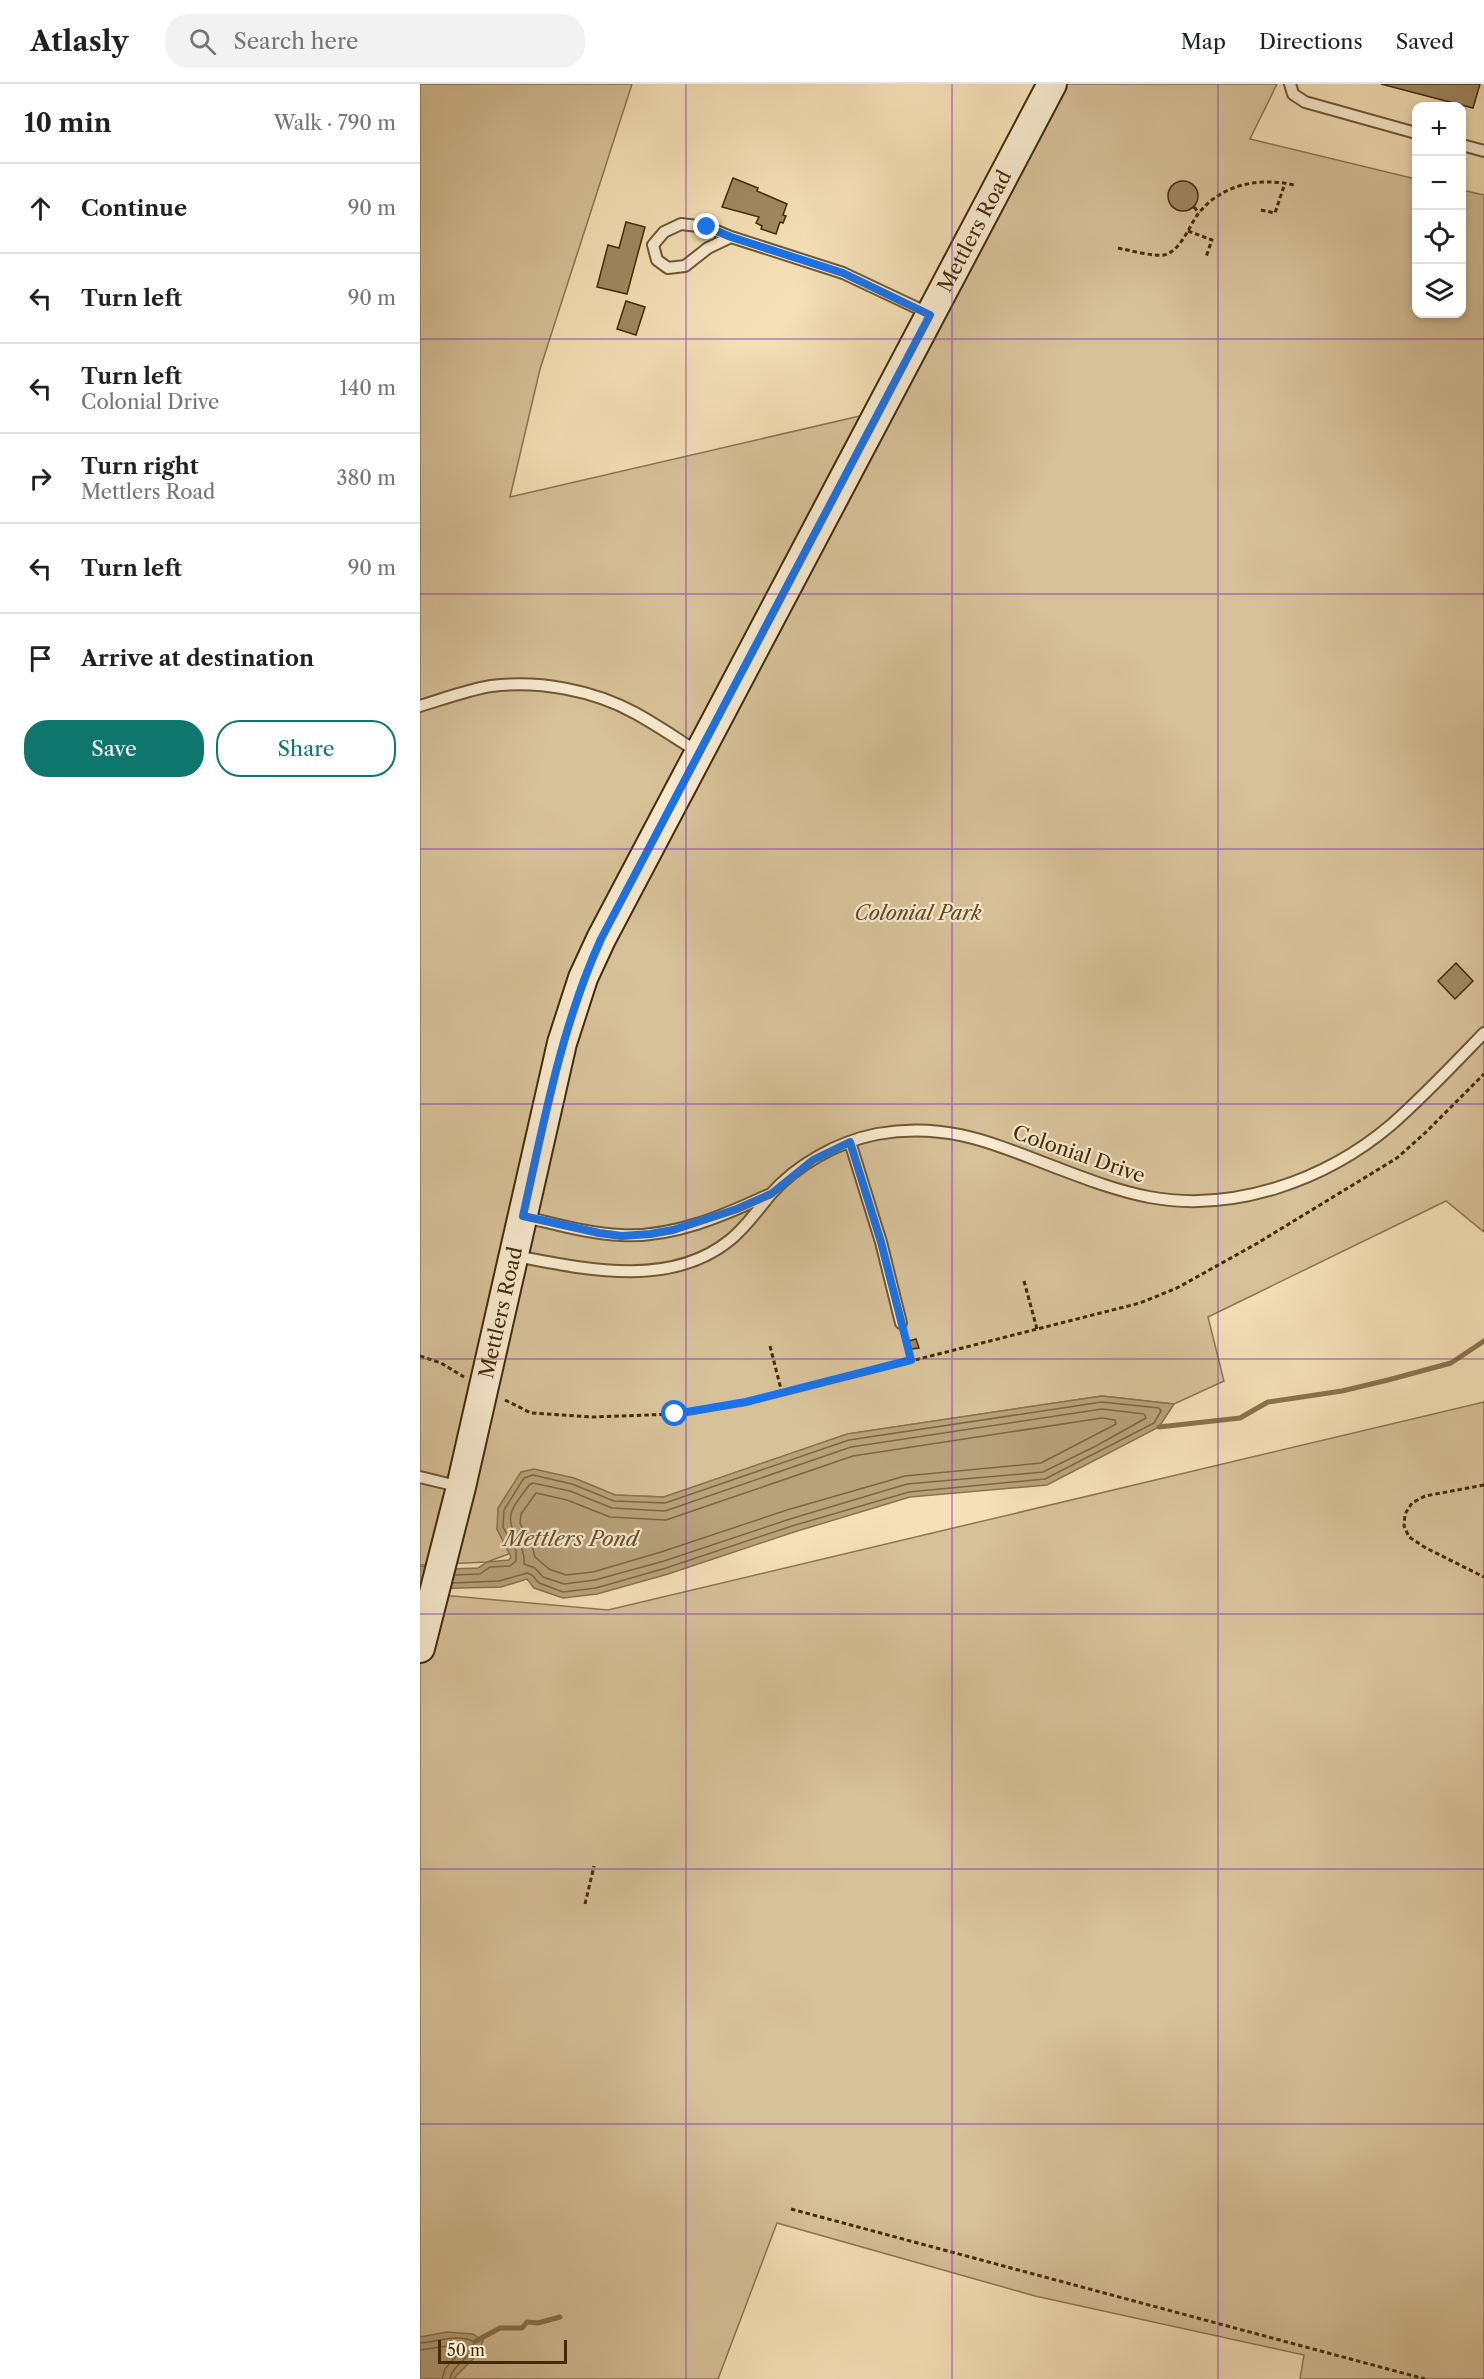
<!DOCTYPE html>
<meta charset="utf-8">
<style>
:root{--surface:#fff;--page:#f2f2f2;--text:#202124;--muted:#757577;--line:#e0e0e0;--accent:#0f766e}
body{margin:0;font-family:"Libre Caslon Text",serif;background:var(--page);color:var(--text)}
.controls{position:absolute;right:18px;top:18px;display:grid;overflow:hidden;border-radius:12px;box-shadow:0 3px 9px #0003}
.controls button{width:54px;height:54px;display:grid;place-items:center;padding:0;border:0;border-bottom:2px solid var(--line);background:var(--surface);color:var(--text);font:30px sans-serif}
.scale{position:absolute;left:18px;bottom:15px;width:129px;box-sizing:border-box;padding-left:6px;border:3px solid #432b08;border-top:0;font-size:16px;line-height:21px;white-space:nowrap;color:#432b08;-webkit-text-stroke:4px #f8ebd0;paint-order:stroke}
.stop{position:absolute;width:18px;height:18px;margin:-14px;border:4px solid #1a73e8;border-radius:50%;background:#fff}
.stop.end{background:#1a73e8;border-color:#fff;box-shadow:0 2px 6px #0008}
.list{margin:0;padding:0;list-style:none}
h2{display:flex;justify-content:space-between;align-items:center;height:78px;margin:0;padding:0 24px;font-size:26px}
h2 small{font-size:20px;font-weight:400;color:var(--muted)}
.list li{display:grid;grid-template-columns:39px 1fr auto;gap:18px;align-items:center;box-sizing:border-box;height:90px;padding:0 24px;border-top:2px solid var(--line)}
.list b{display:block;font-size:22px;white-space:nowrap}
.list p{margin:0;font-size:20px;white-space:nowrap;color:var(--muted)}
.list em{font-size:20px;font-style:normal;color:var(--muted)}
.actions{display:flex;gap:12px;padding:18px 24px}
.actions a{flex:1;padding:14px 0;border:2px solid var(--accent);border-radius:24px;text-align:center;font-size:21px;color:var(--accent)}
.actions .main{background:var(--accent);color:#fff}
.icon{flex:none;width:33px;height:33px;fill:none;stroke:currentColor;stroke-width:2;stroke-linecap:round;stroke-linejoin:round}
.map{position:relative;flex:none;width:1064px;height:2295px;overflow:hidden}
header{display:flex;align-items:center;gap:36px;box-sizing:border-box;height:84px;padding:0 30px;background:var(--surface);border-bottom:2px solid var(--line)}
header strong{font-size:28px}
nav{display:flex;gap:33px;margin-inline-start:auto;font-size:21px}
.search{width:420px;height:54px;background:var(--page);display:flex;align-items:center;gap:15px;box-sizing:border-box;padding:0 21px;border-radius:24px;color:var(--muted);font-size:22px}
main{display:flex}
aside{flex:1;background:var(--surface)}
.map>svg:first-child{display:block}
.green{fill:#d7c199;stroke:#8d7650;stroke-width:1.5}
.water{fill:#b8a27c;stroke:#89724e;stroke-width:1.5}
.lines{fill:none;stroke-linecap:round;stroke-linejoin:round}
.shore{stroke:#7e6642;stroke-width:1.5}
.stream{stroke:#89724e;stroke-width:5}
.building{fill:#a08963;stroke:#432b08;stroke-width:1.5}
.lane-casing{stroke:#705834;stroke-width:14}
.secondary-casing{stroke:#432b08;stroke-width:32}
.path{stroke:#432b08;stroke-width:3;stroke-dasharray:4.5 3;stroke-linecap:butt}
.lane{stroke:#f8ebd0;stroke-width:10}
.secondary{stroke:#f8ebd0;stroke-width:28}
.route{stroke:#1a73e8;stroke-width:8}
.grid{fill:none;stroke:#7b2cbf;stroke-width:1.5;stroke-opacity:0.55}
.labels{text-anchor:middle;stroke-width:4.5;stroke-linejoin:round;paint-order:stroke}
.street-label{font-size:20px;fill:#432b08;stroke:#f8ebd0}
.park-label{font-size:20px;font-style:italic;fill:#614925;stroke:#f8ebd0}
.water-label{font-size:21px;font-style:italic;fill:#664f2b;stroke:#f8ebd0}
</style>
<header>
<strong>Atlasly</strong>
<div class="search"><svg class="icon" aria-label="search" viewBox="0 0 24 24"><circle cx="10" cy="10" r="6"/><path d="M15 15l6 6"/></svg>Search here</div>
<nav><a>Map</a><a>Directions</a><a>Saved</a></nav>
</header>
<main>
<aside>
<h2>10 min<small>Walk · 790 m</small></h2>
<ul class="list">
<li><svg class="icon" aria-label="ahead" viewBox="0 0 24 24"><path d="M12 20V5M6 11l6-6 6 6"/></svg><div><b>Continue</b></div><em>90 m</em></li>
<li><svg class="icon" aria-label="left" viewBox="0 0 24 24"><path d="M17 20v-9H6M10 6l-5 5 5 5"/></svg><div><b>Turn left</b></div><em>90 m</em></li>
<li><svg class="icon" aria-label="left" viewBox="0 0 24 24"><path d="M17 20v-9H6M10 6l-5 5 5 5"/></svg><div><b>Turn left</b><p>Colonial Drive</p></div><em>140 m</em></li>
<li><svg class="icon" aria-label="right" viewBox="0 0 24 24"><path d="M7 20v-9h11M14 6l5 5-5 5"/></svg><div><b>Turn right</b><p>Mettlers Road</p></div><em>380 m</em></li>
<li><svg class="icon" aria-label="left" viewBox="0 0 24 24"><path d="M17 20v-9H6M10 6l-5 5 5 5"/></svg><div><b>Turn left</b></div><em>90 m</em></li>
<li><svg class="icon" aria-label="arrive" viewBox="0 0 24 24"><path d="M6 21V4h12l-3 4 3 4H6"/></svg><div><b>Arrive at destination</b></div></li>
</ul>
<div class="actions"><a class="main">Save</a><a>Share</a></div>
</aside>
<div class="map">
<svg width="1064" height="2295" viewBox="0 0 1064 2295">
<rect width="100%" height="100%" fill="#f5e0b7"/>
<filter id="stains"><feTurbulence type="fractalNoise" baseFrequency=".00333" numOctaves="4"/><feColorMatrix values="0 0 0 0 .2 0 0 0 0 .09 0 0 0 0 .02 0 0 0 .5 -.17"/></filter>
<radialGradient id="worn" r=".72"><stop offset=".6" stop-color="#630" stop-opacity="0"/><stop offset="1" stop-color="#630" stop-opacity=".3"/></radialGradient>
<path class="green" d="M 0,0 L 212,0 L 120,285 L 90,413 L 470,325 L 633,0 L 857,0 L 830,55 L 996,95 L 996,230 L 1042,230 L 1042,106 L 1064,111 L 1064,1148 L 1026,1117 L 788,1233 L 804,1297 L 754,1320 L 682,1312 L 428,1350 L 244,1413 L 195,1411 L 154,1394 L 77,1445 L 91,1469 L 67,1478 L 0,1481 Z
M 1064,1318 L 1064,2295 L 880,2295 L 884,2271 L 615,2212 L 357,2139 L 298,2295 L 0,2295 L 0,1509 L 188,1526 Z"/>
<path class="water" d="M 682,1312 L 754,1320 L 739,1343 L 627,1401 L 490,1413 L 374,1448 L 248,1490 L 177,1510 L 143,1514 L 114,1504 L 107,1495 L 81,1503 L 0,1505 L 0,1482 L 31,1485 L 58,1484 L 67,1478 L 89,1476 L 91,1473 L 77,1445 L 78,1424 L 101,1388 L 114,1385 L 154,1394 L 195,1411 L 244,1413 L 427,1350 Z
M 27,2248 L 53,2250 L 63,2257 L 55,2273 L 33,2295 L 0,2295 L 0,2253 Z"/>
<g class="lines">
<path class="shore" d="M 682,1325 L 724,1330 L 726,1334 L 676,1362 L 623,1388 L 487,1400 L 370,1435 L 244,1477 L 175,1496 L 144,1500 L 123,1493 L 115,1484 L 104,1480 C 106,1460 87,1447 91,1430 C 93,1420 104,1409 109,1401 L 113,1399 L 150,1407 L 192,1424 L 245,1427 L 431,1363 Z
M 682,1334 L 695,1336 L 696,1340 L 621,1379 L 485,1392 L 367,1426 L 241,1468 L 173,1488 L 146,1491 L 129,1485 L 115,1473 L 112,1461 L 100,1439 L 101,1430 L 116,1409 L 147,1416 L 190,1433 L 246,1436 L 433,1372 Z
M 33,1499 L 79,1497 L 107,1489 L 112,1491 L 119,1499 L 143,1508 L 176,1504 L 246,1484 L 372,1442 L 489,1408 L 625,1395 L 734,1339 L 741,1327 L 739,1324 L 682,1318 L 429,1356 L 245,1419 L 194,1417 L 152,1400 L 113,1391 L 104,1394 L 84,1426 L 83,1443 L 96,1467 L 96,1477 L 90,1482 L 70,1483 L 60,1490 L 35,1491
M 0,2259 C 17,2258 39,2249 54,2258 C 53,2274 32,2280 30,2295
M 0,2266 L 28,2262 L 41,2264 L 41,2267 L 25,2285 L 22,2295"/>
<path class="stream" d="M 739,1343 L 820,1334 L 848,1318 L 922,1307 L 968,1296 L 1031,1279 L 1064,1257
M 56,2257 L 80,2244 L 102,2244 L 107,2238 L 118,2239 L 140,2233"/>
</g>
<path class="building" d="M 961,0 L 1060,0 L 1053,24 Z
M 313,94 L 338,104 L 337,107 L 367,120 L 363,131 L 366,132 L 363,139 L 360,138 L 356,150 L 341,145 L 342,142 L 336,139 L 339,133 L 302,123 Z
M748 112a15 15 0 1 1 30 0a15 15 0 1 1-30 0Z
M 206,138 L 225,143 L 207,210 L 177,203 L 188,161 L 199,164 Z
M 206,217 L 225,223 L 216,251 L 197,245 Z
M 1036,879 L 1053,897 L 1035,915 L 1018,897 Z
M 496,1255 L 499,1264 L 491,1265 L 489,1257 Z"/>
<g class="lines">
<g class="lane-casing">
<path id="lane" d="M 870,0 L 873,10 L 885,18 L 996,49
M 1042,61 L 1064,67
M 311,153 L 288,164 L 265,182 L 248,184 L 237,176 L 233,161 L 244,148 L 261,140 L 287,143 L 311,153 L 423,189 L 510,230
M 0,622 C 23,615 47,606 71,602 C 119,596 173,606 215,629 C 237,641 257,655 278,668
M 430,1058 L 461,1158 L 481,1239
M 105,1133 C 136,1140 169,1150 201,1151 C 252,1154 303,1132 348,1111
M 95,1172 C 164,1185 250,1205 310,1156 C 326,1143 337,1127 350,1111 C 376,1081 417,1058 457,1050 C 528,1037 576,1061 640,1085 C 669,1096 698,1107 729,1113 C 814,1129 906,1096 971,1041 C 1004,1012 1034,980 1064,949
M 0,1393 L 41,1403"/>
</g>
<g class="secondary-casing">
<g id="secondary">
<path id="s1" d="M 0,1564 L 41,1403 L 142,959 L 163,894 L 181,855 L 632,0"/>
</g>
</g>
<path class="path" d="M 774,123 L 779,129
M 841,126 L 855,129 L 865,99
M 768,147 L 792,156 L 786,173
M 698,164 C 708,166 735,173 744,171 C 761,167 769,142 778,130 C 801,100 840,93 874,101
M 604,1197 L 617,1245
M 485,1252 L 491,1276
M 350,1262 L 362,1309
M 0,1272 L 21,1279 L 44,1293
M 85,1316 L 111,1329 L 173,1333 L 255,1330 L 325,1319 L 720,1219 L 757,1204 L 836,1160 L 977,1074 L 1005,1049 L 1064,990
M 1064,1401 L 1005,1412 L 992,1419 L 985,1430 L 984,1442 L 989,1453 L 1006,1464 L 1064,1493
M 165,1820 L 174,1782
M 371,2125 L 1005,2295"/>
<use href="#lane" class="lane"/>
<use href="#secondary" class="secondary"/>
</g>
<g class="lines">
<path class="route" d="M 255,1330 L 326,1318 L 491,1276 L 461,1158 L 430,1058 L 393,1076 L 351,1110 L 317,1125 L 253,1146 L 230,1150 L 202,1152 L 179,1149 L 103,1132 C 124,1038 141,943 181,855 L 510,231 L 423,189 L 311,153 L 287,143"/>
</g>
<path class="grid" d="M 266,0 L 266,2295M 532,0 L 532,2295M 798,0 L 798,2295M 0,255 L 1064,255M 0,510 L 1064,510M 0,765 L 1064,765M 0,1020 L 1064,1020M 0,1275 L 1064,1275M 0,1530 L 1064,1530M 0,1785 L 1064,1785M 0,2040 L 1064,2040"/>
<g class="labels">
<g class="street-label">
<text dy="7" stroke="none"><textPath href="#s1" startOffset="1533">Mettlers Road</textPath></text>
<text transform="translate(659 1070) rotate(19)" y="7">Colonial Drive</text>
<text dy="7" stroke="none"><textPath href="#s1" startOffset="345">Mettlers Road</textPath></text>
</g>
<g class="park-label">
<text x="498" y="836">Colonial Park</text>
</g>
<g class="water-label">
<text x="151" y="1462">Mettlers Pond</text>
</g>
</g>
<rect width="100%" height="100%" filter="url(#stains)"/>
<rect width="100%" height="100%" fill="url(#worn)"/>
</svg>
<div class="controls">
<button>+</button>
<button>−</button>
<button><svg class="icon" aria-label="locate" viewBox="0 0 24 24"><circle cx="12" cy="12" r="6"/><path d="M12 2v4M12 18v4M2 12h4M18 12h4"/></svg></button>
<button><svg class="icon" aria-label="layers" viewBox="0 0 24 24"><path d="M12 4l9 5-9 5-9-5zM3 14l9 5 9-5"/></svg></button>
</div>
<div class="scale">50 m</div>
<div class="stop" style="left:255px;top:1330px"></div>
<div class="stop end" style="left:287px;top:143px"></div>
</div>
</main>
